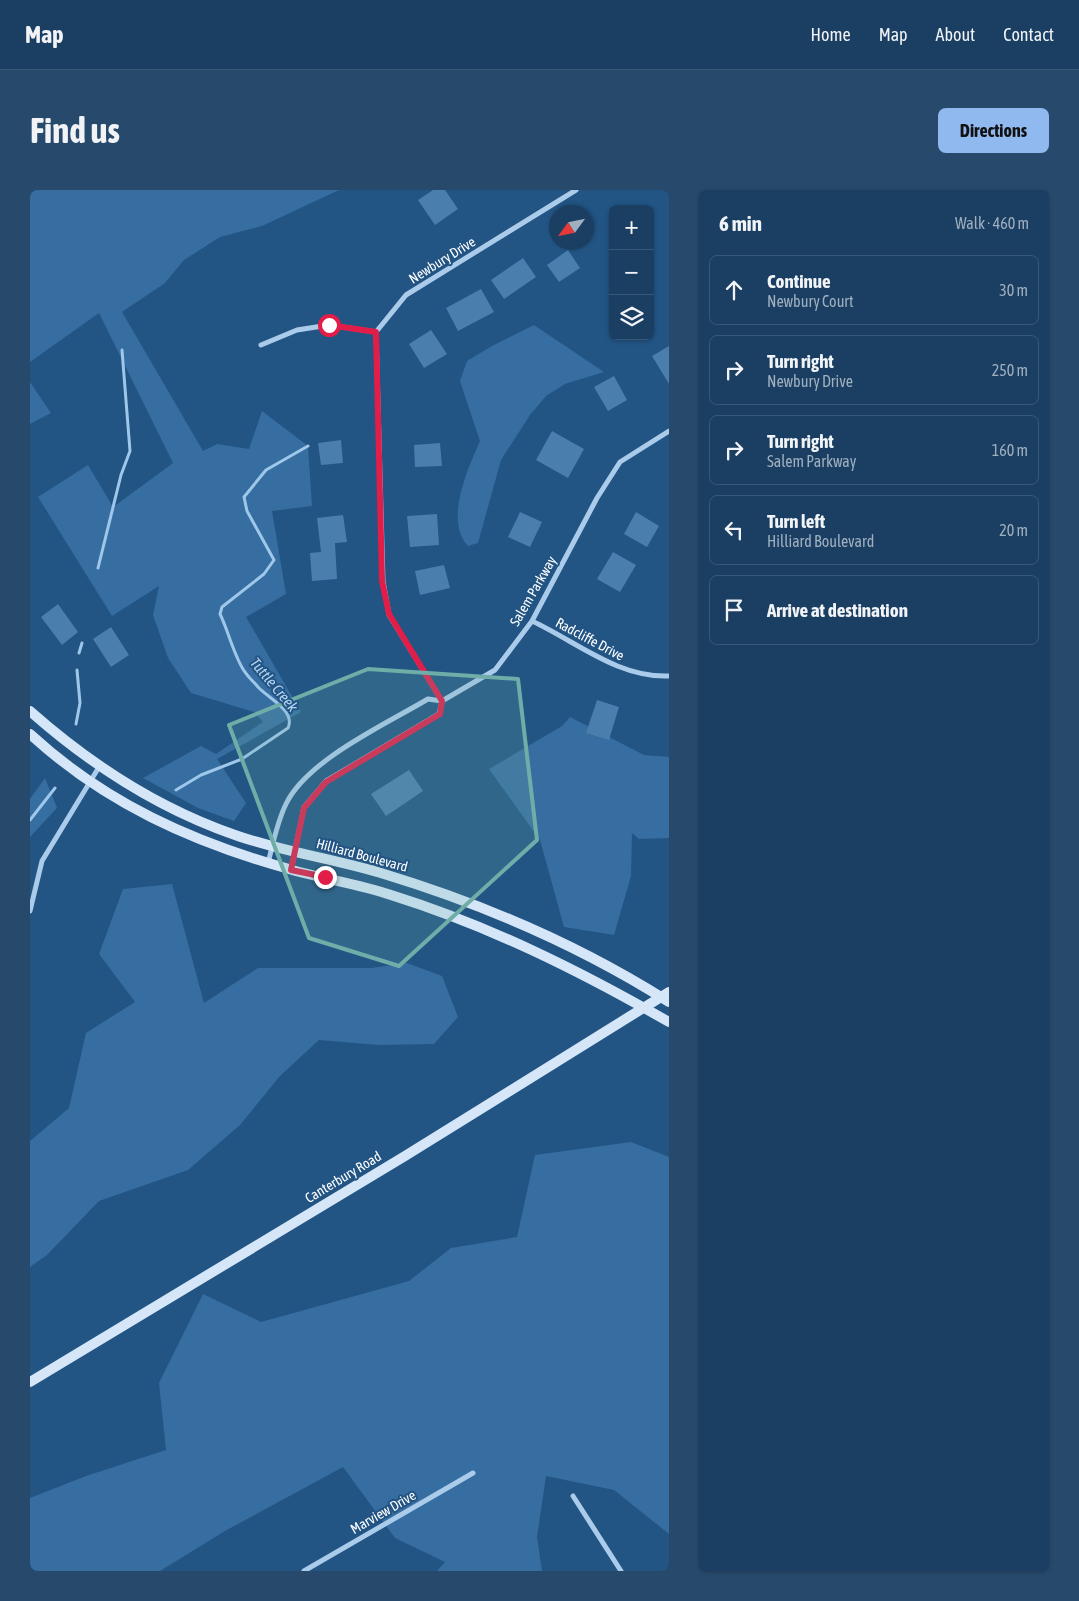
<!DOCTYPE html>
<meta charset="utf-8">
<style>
:root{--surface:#1a3f63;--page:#274a6c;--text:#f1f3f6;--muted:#9fafbe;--line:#385878;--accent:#90b9f0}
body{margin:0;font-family:"Asap Condensed",sans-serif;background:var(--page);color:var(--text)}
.controls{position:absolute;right:15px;top:15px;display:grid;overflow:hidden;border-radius:8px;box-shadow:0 1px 4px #0004}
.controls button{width:45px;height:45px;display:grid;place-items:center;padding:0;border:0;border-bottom:1px solid var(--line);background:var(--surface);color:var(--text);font:25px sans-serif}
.compass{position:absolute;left:519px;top:15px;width:45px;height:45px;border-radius:50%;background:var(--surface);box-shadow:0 1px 4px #0004;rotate:237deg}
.stop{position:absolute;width:15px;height:15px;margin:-11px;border:4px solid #e11d48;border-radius:50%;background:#fff}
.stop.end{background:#e11d48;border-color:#fff;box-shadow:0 1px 5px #0008}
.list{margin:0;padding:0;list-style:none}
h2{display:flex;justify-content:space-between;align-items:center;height:65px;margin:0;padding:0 20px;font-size:21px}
h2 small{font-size:16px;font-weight:400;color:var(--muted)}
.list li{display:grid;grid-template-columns:32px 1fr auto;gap:15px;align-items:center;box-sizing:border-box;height:70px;margin:0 10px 10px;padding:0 10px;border:1px solid var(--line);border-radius:8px}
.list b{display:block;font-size:19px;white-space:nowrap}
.list p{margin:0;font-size:16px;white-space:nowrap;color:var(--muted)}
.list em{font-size:16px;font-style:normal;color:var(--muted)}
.icon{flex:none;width:28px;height:28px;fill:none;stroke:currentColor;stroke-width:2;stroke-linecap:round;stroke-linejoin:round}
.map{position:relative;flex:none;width:639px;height:1381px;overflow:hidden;border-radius:8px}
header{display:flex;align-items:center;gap:30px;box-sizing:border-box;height:70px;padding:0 25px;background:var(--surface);border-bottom:1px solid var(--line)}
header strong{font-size:24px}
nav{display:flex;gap:28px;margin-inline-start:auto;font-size:18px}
.intro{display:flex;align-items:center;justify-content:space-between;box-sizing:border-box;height:120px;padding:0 30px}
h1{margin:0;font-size:35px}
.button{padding:12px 22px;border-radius:8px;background:var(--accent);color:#111;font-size:18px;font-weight:700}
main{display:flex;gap:30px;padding:0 30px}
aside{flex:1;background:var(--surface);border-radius:8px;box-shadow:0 1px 4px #0004}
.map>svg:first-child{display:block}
.green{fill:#366ea1}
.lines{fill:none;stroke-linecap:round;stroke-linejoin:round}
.stream{stroke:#9ec7ea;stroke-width:3}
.building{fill:#4a7eac}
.street{stroke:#aacbe9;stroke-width:5}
.secondary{stroke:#d4e6f7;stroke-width:10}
.route{stroke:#e11d48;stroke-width:6}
.marked{fill:#6fada8;fill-opacity:0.2;stroke:#6fada8;stroke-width:4;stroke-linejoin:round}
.labels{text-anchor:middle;stroke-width:4;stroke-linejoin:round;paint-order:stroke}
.street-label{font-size:14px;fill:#fff;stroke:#225484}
.water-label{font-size:15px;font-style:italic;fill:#b5d5f0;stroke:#225484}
</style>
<header>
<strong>Map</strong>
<nav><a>Home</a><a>Map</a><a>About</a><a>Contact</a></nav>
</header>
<div class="intro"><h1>Find us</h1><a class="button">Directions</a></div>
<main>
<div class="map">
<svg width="639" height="1381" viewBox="0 0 639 1381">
<rect width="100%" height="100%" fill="#225484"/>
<path class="green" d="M 0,0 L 309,0 L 232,36 L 190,47 L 154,70 L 135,93 L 92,122 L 173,261 L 187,254 L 219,259 L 232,221 L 278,256 L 282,316 L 242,321 L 256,404 L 216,427 L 271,522 L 187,569 L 216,613 L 204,631 L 168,618 L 113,588 L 171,556 L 186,564 L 233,532 L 224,522 L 161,503 L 138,468 L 123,425 L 129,396 L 82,426 L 8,307 L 58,275 L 83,317 L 143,273 L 69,123 L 0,172 Z
M 504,135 L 574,182 L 535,194 L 516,206 L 500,225 L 471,270 L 448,353 L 438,356 C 414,331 438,278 450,251 L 430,191 L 437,171 L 462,156 Z
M 0,192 L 21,223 L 0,234 Z
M 540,527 L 614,565 L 639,567 L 639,648 L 609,649 L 602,643 L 601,686 L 584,745 L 534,737 L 510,650 L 459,579 L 532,536 Z
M 15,588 L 27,618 L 0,647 L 0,609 Z
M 142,694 L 174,813 L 228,778 L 341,778 L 377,773 L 412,786 L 428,827 L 404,854 L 348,855 L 289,850 L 250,886 L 210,935 L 158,980 L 69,1011 L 17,1065 L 0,1077 L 0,951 L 39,918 L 56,843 L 105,812 L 69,764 L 93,699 Z
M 601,952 L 639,967 L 639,1344 L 584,1300 L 516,1286 L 507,1347 L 512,1381 L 407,1381 L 415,1372 L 365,1348 L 313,1277 L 195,1341 L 130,1381 L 0,1381 L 0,1308 L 56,1286 L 136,1260 L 129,1193 L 173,1104 L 231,1132 L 379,1091 L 421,1058 L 487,1047 L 505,965 Z"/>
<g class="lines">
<path class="stream" d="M 68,378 L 91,285 L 100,261 L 92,160
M 49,463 L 52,453
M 46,534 L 50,513 L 47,480
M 146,600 L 171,585 L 212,569 L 258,538 C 266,521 238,508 228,497 C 224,492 218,487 215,482 C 205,469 198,440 190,424 L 192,417 L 234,384 L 244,370 L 217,321 L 214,307 L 236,280 L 278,256
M 0,630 L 25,598"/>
</g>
<path class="building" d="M 403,0 L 415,0 L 428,19 L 405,35 L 388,10 Z
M 538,60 L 550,78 L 529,92 L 517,75 Z
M 493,68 L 506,87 L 474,109 L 461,90 Z
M 451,99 L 464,122 L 428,141 L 416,118 Z
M 401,140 L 417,164 L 394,178 L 379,154 Z
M 639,156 L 639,194 L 622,166 Z
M 584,186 L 597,210 L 578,221 L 564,197 Z
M 522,241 L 554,259 L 538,288 L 506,270 Z
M 311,250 L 313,273 L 291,275 L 288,253 Z
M 410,253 L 412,276 L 385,277 L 384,255 Z
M 490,322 L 512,332 L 500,357 L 478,347 Z
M 606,322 L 629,336 L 617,357 L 594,344 Z
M 407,324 L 409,355 L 380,357 L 377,326 Z
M 313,325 L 317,352 L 305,353 L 307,389 L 282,391 L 280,363 L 291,362 L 287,328 Z
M 583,362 L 606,375 L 590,402 L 567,389 Z
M 414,375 L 420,398 L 390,405 L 385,381 Z
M 28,414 L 48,442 L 32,455 L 11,427 Z
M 81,437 L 99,465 L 81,477 L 63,449 Z
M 567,510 L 589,517 L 579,550 L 556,543 Z
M 379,580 L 393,601 L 356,626 L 341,604 Z"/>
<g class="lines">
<path class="street" d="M 231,155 L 267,140 L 299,135 L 346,142
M 502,431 C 547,452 588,488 639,486
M 412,511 L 359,425 L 353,391 L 346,142 L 376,105 L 546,0
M 412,511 L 465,480 L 502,431 L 567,308 L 590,272 L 639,241
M 238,673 C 243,654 247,632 256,614 C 277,570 356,534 398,509 L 412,511
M 261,680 L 274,617 L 296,591 L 409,524 L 412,511
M 0,721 L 12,671 L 69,577
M 543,1306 L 591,1381
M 274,1381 L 443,1283"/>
<path class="secondary" d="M 0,521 C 61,575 127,618 205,645 C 253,662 305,669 354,684 C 453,714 552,757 639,812
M 0,544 C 75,613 162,652 259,679 C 293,689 328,694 361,705 C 460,736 550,781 639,832
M 0,1192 L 375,966 L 639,802"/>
</g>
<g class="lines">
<path class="route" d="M 295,687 L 261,680 L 274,618 L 296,592 L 410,524 L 412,511 L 359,424 L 352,391 L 346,142 L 299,135"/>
</g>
<path class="marked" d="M 338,479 L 488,489 L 507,650 L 369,776 L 279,748 L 199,535 Z"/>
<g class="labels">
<g class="street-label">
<text transform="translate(412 70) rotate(-32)" y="5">Newbury Drive</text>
<text transform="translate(503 401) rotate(-60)" y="5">Salem Parkway</text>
<text transform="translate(560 449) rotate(28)" y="5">Radcliffe Drive</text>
<text transform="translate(332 665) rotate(15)" y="5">Hilliard Boulevard</text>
<text transform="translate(313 987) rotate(-31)" y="5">Canterbury Road</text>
<text transform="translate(353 1322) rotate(-30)" y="5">Marview Drive</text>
</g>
<g class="water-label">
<text transform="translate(244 495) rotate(50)" y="5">Tuttle Creek</text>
</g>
</g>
</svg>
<div class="controls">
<button>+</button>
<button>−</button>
<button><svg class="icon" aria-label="layers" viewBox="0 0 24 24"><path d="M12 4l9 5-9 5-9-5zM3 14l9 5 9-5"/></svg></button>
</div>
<svg class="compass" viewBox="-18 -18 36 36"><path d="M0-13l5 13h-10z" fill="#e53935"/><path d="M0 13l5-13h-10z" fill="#9fafbe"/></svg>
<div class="stop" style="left:299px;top:135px"></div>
<div class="stop end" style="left:295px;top:687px"></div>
</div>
<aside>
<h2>6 min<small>Walk · 460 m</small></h2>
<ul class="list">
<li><svg class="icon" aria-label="ahead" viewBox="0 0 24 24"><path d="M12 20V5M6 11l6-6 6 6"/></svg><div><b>Continue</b><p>Newbury Court</p></div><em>30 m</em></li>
<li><svg class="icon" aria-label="right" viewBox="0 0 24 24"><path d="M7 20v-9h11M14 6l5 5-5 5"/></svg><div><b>Turn right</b><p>Newbury Drive</p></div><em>250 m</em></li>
<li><svg class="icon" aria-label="right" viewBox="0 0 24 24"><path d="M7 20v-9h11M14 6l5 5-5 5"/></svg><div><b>Turn right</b><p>Salem Parkway</p></div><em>160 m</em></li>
<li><svg class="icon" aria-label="left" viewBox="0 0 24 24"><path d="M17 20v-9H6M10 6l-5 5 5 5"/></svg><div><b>Turn left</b><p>Hilliard Boulevard</p></div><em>20 m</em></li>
<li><svg class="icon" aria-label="arrive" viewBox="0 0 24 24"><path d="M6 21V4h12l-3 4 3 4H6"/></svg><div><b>Arrive at destination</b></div></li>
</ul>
</aside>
</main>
